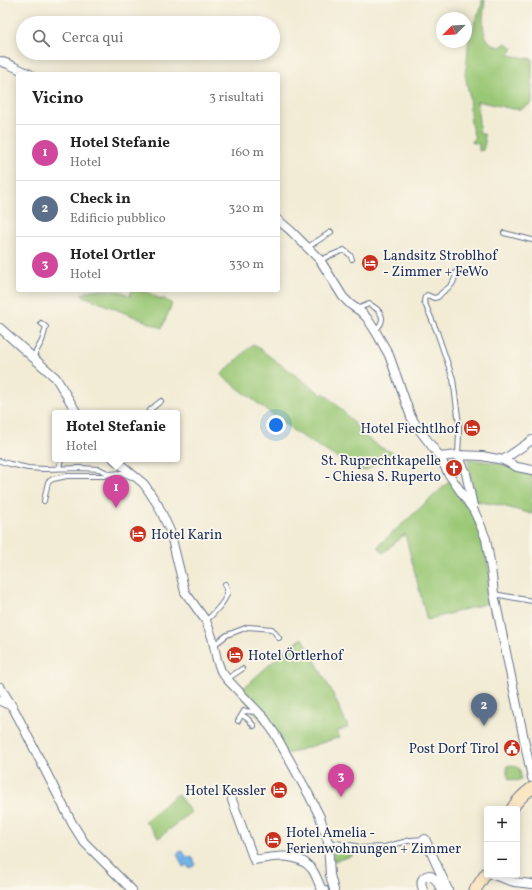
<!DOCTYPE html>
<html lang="it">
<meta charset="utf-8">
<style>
:root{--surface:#fff;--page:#f2f2f2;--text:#222;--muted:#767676;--line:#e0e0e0;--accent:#c8321e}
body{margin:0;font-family:Vollkorn,serif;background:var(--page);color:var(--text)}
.controls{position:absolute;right:12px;bottom:12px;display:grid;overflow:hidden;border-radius:4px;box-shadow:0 2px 10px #0003}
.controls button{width:36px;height:36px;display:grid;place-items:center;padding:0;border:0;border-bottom:1px solid var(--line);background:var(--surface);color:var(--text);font:20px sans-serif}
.compass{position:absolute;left:436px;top:12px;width:36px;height:36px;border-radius:50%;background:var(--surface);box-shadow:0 2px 10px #0003;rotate:246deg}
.you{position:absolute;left:276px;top:425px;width:14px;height:14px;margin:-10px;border:3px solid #fff;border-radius:50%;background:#1a73e8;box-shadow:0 0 0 6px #1a73e833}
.badge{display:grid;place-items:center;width:26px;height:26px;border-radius:50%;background:var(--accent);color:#fff;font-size:13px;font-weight:700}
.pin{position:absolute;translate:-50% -33px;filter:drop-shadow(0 1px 2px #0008)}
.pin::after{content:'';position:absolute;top:21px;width:14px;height:12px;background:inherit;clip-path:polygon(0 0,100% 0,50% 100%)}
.popup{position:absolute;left:52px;top:410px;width:128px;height:52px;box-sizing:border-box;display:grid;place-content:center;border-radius:4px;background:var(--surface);filter:drop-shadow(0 1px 3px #0005);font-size:13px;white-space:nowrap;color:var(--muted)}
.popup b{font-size:15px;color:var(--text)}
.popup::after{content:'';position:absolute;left:50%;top:100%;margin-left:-8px;border:8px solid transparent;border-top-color:var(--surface)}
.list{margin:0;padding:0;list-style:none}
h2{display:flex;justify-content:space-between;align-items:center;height:52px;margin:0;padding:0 16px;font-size:17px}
h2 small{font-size:13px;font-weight:400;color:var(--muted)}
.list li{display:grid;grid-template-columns:26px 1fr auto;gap:12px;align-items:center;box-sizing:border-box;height:56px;padding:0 16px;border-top:1px solid var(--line)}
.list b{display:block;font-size:15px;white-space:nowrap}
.list p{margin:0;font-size:13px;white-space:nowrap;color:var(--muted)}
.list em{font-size:13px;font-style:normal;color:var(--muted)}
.icon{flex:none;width:22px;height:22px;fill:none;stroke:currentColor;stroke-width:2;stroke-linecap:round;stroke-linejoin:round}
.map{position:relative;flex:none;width:532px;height:890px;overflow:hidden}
.search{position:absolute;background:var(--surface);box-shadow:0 2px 10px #0003;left:16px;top:16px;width:264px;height:44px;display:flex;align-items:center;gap:10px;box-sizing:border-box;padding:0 14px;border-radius:22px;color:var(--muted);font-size:15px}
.panel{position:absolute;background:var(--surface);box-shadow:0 2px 10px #0003;left:16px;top:72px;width:264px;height:220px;border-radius:4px}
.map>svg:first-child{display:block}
.green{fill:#9ac775;stroke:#5a7b6a}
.water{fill:#73b3e7;stroke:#4771a2}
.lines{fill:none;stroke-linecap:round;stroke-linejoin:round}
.lane-casing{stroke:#667188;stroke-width:6}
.street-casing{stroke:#667188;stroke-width:10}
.secondary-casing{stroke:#667188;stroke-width:13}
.lane{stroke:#fff;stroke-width:4}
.street{stroke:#fff;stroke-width:8}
.secondary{stroke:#fbe6c4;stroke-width:11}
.labels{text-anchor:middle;stroke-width:3.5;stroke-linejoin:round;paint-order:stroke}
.poi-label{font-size:14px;fill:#1b2f5e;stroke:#fbf7ec;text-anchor:start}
</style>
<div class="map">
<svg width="532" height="890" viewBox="0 0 532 890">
<rect width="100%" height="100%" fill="#fbf7ec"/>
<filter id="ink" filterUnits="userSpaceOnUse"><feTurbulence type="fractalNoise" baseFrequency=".025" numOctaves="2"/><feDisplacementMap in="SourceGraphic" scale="8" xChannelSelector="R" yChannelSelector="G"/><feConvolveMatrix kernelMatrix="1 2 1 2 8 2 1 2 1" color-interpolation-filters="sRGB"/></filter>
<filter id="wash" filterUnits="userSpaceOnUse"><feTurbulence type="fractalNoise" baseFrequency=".012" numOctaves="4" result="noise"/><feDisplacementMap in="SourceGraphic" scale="16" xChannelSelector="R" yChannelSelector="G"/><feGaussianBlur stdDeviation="0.9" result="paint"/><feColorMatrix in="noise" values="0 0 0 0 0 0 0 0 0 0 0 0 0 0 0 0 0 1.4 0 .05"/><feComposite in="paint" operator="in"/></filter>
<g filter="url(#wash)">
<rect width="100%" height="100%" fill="#f2ecd5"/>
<path class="green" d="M 482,0 L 485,0 C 484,12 479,34 491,43 C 493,45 497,46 500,47 L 506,43 L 513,48 L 509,55 L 532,59 L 532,103 L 521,109 L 513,109 L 477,101 L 480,134 L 484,134 L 485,142 L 483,150 L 479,151 L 479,144 L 471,142 L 475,139 L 471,124 L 469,94 L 465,74 L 467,62 L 469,32 L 474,28 L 475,21 L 480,11 L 482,3 Z
M 91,290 L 112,290 L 118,292 L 120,291 L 130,296 L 132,290 L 143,290 L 162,300 L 163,298 L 172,304 L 162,328 L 81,295 Z
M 253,344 L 322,395 L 324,393 L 342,410 L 368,439 L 382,448 L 403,457 L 401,461 C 395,460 389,459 384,460 C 375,462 369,472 359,471 L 295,432 L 221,375 Z
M 468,459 L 497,463 L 515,469 L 532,474 L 532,514 L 499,505 L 475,501 L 470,476 Z
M 452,479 L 480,524 L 495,601 L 427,620 L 405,534 L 383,553 L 378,546 Z
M 303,638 L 333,694 L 348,727 L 337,732 L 340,737 L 287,754 L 239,692 L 288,648 Z
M 511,765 L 515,766 L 520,769 L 521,779 L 516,781 L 509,779 L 507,774 L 507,766 Z
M 177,794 L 191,812 L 159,838 L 145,821 Z
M 332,844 L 352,847 L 352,856 L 334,861 Z"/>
<path class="water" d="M 182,851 L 187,857 L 193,858 L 195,863 L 194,866 L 189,868 L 187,865 L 183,867 L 177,854 L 179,852 Z"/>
</g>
<g filter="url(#ink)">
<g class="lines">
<g class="lane-casing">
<path id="lane" d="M 504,233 L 532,240
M 308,247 L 331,232
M 320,260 L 344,250 L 350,255 L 352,259
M 456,272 C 453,291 447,285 438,297 L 434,298 L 427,295 L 425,297 L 424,301 L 437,332 L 453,379 L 459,424 L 459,434 L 458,455
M 357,309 L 369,304 C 381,310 388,320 375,330
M 33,357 L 42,341 L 46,327 L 41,323
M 148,413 L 151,409 L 161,401
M 0,461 L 10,464 L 28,468 L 44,469 L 81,468 L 99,469 L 110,474 L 121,473 L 132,477
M 59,468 L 61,459
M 44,501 L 48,482 L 53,479 L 67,476 L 105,476 L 110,474
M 494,594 L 532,601
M 206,621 C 212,615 226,602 227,593 C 228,590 226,587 225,584
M 214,645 L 227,635 L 248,627 L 272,629 L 279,638
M 227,679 L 242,669
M 242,715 L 248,719 L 254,726
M 238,721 L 244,711 L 257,712
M 328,842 L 356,846 L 360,848 L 385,847 L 411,840 L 425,839"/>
</g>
<g class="street-casing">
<path id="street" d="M 0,61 L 8,64 L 30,74
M 278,220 L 290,230 L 320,260 L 343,297 L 351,305 L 360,311 L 367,318 L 376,332 L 389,355 L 411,417 L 418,428 L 440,457 L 448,473 L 474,511 L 480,524 L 486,539 L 489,556 L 492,576 L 494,594 L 532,778
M 0,328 L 47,370 L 56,378 L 77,413
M 458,455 L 466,473 L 473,506
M 440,457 L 458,455 L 482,456 L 503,460 L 517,467 L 532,470
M 114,459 L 144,484 L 158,505 L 170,531 L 185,592 L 206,621 L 212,637 L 217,660 L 221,671 L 227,679 L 265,719 L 275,734 L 309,795 L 320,817 L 328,842 L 330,875 L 334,890
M 503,460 L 532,440
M 0,687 L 12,706
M 0,701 L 12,706 L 18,717 L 72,823 L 84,842 L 132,890
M 232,800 L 254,860 C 273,857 296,851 311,868 C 316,874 318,882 321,888 L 324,890
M 425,839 L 448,890
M 493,875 L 514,882 L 532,884
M 423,890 C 420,882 421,877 429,875 C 436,878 438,883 441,890"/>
</g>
<g class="secondary-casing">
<path id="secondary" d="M 512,809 C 517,800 524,794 532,788
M 475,890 L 487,872"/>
</g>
<use href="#lane" class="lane"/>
<use href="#street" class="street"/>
<use href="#secondary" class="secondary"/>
</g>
</g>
<defs>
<g id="hotel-disc" transform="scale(0.9)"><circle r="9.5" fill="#c8321e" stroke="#fbf7ec"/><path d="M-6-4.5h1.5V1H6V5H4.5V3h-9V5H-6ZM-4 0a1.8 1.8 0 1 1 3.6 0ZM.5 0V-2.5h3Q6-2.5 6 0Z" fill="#fff"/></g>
<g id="church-disc" transform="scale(0.9)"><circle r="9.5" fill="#c8321e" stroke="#fbf7ec"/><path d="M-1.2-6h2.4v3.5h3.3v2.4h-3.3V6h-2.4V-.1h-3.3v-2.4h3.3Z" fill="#fff"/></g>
<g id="civic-disc" transform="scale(0.9)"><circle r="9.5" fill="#c8321e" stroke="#fbf7ec"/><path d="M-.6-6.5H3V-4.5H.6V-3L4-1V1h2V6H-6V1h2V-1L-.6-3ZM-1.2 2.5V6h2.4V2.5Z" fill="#fff"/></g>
</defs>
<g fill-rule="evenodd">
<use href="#hotel-disc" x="370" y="263"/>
<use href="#hotel-disc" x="472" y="428"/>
<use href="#church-disc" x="454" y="468"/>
<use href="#hotel-disc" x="138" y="534"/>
<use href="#hotel-disc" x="235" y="655"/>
<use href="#civic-disc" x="512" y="748"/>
<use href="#hotel-disc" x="279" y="790"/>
<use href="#hotel-disc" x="273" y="840"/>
</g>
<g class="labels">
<g class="poi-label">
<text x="383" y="260">Landsitz Stroblhof<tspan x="383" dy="16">- Zimmer + FeWo</tspan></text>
<text x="459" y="433" text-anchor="end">Hotel Fiechtlhof</text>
<text x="441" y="465" text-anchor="end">St. Ruprechtkapelle<tspan x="441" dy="16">- Chiesa S. Ruperto</tspan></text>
<text x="151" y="539">Hotel Karin</text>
<text x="248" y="660">Hotel Örtlerhof</text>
<text x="499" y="753" text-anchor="end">Post Dorf Tirol</text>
<text x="266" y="795" text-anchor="end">Hotel Kessler</text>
<text x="286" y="837">Hotel Amelia -<tspan x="286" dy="16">Ferienwohnungen + Zimmer</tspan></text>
</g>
</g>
</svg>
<div class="controls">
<button>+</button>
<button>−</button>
</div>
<svg class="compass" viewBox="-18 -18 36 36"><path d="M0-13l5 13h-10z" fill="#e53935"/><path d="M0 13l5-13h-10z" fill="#767676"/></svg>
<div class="you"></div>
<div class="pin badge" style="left:116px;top:508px;background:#d1479c">1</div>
<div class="popup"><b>Hotel Stefanie</b>Hotel</div>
<div class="pin badge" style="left:484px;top:726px;background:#5c6f8a">2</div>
<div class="pin badge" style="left:341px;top:797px;background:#d1479c">3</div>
<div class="search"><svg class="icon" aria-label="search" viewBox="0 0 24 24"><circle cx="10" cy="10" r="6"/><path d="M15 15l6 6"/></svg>Cerca qui</div>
<section class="panel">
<h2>Vicino<small>3 risultati</small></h2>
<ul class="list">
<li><span class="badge" style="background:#d1479c">1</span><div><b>Hotel Stefanie</b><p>Hotel</p></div><em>160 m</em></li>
<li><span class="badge" style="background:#5c6f8a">2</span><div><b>Check in</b><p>Edificio pubblico</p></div><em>320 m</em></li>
<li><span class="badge" style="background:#d1479c">3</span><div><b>Hotel Ortler</b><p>Hotel</p></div><em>330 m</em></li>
</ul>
</section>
</div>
